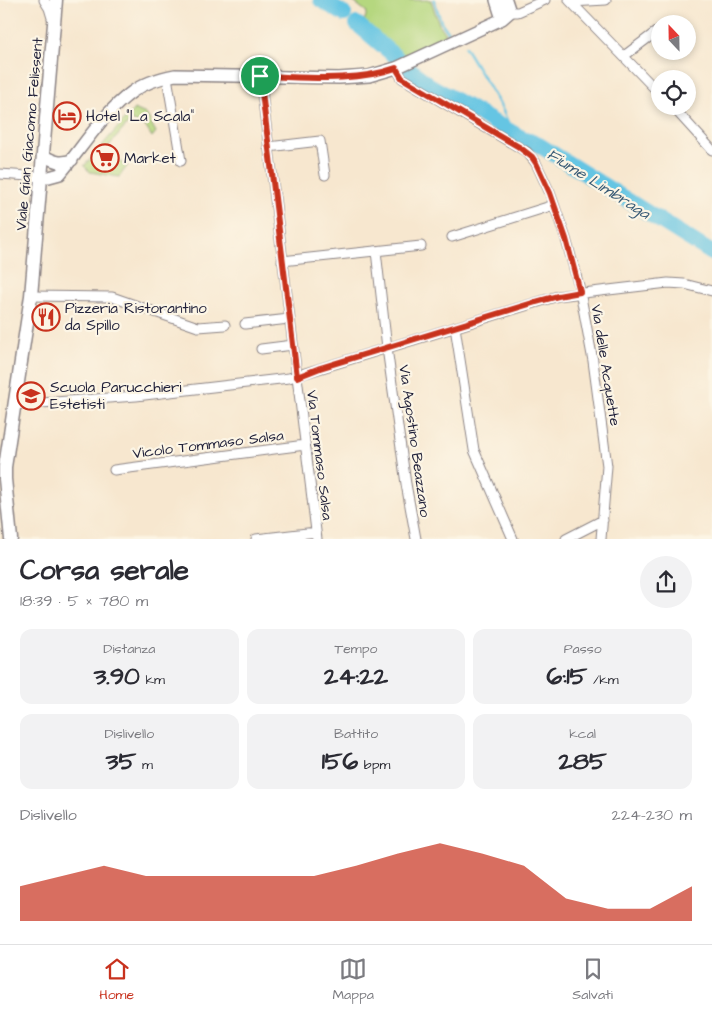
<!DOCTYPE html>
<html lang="it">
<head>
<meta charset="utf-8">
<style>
  :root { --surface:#fff; --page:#f2f2f3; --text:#2b2b33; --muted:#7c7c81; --line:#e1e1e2; --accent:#c8321e }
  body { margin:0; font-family:"Architects Daughter",sans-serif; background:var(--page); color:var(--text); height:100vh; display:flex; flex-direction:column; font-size:19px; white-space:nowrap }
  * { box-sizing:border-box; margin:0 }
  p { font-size:16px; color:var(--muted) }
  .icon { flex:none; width:28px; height:28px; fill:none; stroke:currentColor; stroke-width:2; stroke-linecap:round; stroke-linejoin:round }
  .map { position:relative; height:539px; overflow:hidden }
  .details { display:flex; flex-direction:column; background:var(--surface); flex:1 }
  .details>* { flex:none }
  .needle { width:32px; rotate:338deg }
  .controls { position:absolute; left:651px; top:15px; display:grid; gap:10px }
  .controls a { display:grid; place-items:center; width:45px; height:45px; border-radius:50%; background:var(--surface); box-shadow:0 2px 8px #0003; font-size:25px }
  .pin { position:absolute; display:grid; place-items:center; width:42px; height:42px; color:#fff; margin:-21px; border:2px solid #fff; border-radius:50%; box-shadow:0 1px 5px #0007 }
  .round { display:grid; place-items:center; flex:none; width:52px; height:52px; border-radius:26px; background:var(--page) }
  .summary { display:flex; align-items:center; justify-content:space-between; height:85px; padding:0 20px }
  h1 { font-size:28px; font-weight:700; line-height:38px }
  .figures { display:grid; grid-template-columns:repeat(3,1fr); gap:8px; height:85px; padding:5px 20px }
  .figures div { display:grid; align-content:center; border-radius:12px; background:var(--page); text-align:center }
  .figures b { font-size:25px; font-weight:700 }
  .figures small { font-size:14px; font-weight:400 }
  .figures p { font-size:14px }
  .chart { height:140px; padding:10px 20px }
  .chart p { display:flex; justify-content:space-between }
  .chart svg { width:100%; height:90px; margin-top:5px; fill:var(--accent); opacity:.7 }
  .tabs { display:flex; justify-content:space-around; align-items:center; height:70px; border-top:1px solid var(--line); background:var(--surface); font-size:14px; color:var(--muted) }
  .tabs a { display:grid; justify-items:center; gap:2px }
  .tabs .current { color:var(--accent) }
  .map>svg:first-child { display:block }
  .green { fill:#b5d77f; stroke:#6c7c5d }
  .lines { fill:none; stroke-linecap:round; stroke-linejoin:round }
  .stream { stroke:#65c5e3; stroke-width:2.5 }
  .river { stroke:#65c5e3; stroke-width:16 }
  .street-casing { stroke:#8c8485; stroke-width:11 }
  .secondary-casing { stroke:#8c8485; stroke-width:14 }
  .primary-casing { stroke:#8c8485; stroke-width:15 }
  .street { stroke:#fff; stroke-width:9 }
  .secondary { stroke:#fff; stroke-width:11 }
  .primary { stroke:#fff; stroke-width:12 }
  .route-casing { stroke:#fff; stroke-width:10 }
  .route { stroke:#c8321e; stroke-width:6 }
  .labels { text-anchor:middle; stroke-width:4.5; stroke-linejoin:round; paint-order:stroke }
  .poi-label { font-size:15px; fill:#22223b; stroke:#fcf5e5; text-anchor:start }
  .street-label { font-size:15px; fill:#22223b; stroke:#fcf5e5 }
  .water-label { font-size:16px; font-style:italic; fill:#395b76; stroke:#fcf5e5 }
</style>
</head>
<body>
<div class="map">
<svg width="712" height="539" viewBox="0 0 712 539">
  <rect width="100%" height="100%" fill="#fcf5e5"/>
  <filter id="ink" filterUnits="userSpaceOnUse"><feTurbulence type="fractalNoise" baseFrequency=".02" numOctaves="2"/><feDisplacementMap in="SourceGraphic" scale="10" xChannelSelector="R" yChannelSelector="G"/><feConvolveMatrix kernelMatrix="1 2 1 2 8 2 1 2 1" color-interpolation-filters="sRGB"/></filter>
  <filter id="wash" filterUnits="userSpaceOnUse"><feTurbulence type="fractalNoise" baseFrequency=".0096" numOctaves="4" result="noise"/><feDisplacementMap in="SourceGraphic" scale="20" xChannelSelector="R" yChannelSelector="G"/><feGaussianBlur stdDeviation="1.12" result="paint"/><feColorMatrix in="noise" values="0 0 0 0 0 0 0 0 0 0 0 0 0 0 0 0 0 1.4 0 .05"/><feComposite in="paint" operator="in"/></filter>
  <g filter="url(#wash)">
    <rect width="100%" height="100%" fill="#f7e7cf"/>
    <path class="green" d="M351,0H431L439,24L449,38L407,59L405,54L400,56L364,22L367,12Z
      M134,109L146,114L156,132L152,137L145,126L131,120L108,147L116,160L128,165L119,177L90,172L84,166Z"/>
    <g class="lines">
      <path class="stream" d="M434,0L441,22L451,36
        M465,47L501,107L513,133"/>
      <path class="river" d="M321,0L344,14
        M357,24L397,58
        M408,68L429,85L518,136L539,145L712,253"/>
    </g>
  </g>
  <g filter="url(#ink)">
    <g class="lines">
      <g class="street-casing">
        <path id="street" d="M44,0L49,8L52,18
          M569,0L660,94
          M571,2L606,0
          M510,12H518L545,0
          M624,56L660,29
          M396,68L402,78L527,152L536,163L550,193L566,239L579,286L593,361L607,466L601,539
          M260,76L317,539
          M167,77L181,161
          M672,106L712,150
          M268,147L320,141L325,175
          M0,174L42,177
          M452,237L554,205
          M376,251L387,348L406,484L416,539
          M282,261L421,246
          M31,296L112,297L198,327L225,325
          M245,324L289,319
          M455,327L474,450L513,539
          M261,349L293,345
          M14,405L136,396L289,378L558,296L668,283L684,284L712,291
          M114,470L305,445
          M256,539L316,532
          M566,539L603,520"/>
      </g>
      <g class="secondary-casing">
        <path id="secondary" d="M496,0L502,19
          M44,156C55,162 60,164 72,160
          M42,177H49L60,174C82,148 104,112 132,92C144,83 160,78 175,75L339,78L369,76L396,68L502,19L510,12L506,0"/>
      </g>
      <g class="primary-casing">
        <path id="primary" d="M11,539L5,479V467L31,296L56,0"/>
      </g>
      <use href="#street" class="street"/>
      <use href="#secondary" class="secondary"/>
      <use href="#primary" class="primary"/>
    </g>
  </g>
  <g class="lines" filter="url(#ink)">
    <g class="route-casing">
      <path id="route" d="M396,68L402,78L519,147L532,157L536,163L550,193L566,239L580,292L558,296L536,302L320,368L297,377L260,76C305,77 353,83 396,68Z"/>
    </g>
    <use href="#route" class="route"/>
  </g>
  <defs>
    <g id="hotel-ring" transform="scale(1.4375)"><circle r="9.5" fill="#fcf5e5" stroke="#c8321e" stroke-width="1.5"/><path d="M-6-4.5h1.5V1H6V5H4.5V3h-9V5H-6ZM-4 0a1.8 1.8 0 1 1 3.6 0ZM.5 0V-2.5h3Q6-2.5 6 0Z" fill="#c8321e"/></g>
    <g id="supermarket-ring" transform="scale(1.4375)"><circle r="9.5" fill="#fcf5e5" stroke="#c8321e" stroke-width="1.5"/><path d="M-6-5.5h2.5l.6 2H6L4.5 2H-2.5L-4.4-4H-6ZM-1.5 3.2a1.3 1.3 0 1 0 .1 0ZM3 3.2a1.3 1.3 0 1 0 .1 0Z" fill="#c8321e"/></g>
    <g id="restaurant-ring" transform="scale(1.4375)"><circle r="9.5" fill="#fcf5e5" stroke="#c8321e" stroke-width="1.5"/><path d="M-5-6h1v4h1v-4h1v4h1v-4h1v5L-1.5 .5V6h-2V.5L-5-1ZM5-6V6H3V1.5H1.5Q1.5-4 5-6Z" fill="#c8321e"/></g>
    <g id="school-ring" transform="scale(1.4375)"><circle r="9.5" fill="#fcf5e5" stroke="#c8321e" stroke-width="1.5"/><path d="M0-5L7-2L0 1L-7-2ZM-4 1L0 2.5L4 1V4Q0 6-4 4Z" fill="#c8321e"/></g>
  </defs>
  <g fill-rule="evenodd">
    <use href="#hotel-ring" x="67" y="116"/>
    <use href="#supermarket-ring" x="105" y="158"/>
    <use href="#restaurant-ring" x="46" y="317"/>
    <use href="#school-ring" x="31" y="396"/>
  </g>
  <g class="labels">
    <g class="poi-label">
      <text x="86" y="121">Hotel "La Scala"</text>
      <text x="124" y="163">Market</text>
      <text x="65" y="313">Pizzeria Ristorantino<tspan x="65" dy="17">da Spillo</tspan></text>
      <text x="50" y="392">Scuola Parucchieri<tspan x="50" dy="17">Estetisti</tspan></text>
    </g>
    <g class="street-label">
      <text transform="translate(29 134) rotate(-85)" y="5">Viale Gian Giacomo Felissent</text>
      <text transform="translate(606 365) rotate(81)" y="5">Via delle Acquette</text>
      <text transform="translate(415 441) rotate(82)" y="5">Via Agostino Beazzano</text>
      <text transform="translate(208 444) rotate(-7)" y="5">Vicolo Tommaso Salsa</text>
      <text transform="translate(320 455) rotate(83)" y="5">Via Tommaso Salsa</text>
    </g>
    <g class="water-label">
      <text transform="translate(599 183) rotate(32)" y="6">Fiume Limbraga</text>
    </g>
  </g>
</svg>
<div class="controls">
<a><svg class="needle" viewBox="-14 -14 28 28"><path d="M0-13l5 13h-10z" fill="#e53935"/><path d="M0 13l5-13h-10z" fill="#7c7c81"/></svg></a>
<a><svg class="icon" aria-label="locate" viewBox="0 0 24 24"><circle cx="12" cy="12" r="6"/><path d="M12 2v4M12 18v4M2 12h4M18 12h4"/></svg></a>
</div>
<div class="pin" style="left:260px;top:76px;background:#1e9e55"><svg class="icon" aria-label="arrive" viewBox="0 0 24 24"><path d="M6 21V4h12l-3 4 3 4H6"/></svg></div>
</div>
<section class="details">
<div class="summary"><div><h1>Corsa serale</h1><p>18:39 · 5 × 780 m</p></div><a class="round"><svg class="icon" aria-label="share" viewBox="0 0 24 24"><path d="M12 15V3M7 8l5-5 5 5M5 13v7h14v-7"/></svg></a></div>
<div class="figures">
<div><p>Distanza</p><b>3.90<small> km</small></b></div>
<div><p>Tempo</p><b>24:22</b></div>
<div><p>Passo</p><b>6:15<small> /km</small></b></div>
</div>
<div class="figures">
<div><p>Dislivello</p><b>35<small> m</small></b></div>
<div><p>Battito</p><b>156<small> bpm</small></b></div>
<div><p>kcal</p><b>285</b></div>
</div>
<div class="chart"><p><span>Dislivello</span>224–230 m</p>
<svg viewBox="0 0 160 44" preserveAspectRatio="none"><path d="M0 44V27L10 22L20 17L30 22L40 22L50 22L60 22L70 22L80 17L90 11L100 6L110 11L120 17L130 33L140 38L150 38L160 27V44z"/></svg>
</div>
</section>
<nav class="tabs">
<a class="current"><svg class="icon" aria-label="home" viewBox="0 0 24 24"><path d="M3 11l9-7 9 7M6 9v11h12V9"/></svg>Home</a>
<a><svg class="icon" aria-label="map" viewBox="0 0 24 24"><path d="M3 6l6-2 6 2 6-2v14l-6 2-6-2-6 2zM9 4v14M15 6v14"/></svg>Mappa</a>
<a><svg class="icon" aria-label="saved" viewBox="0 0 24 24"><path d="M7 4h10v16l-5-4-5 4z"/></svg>Salvati</a>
</nav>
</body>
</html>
